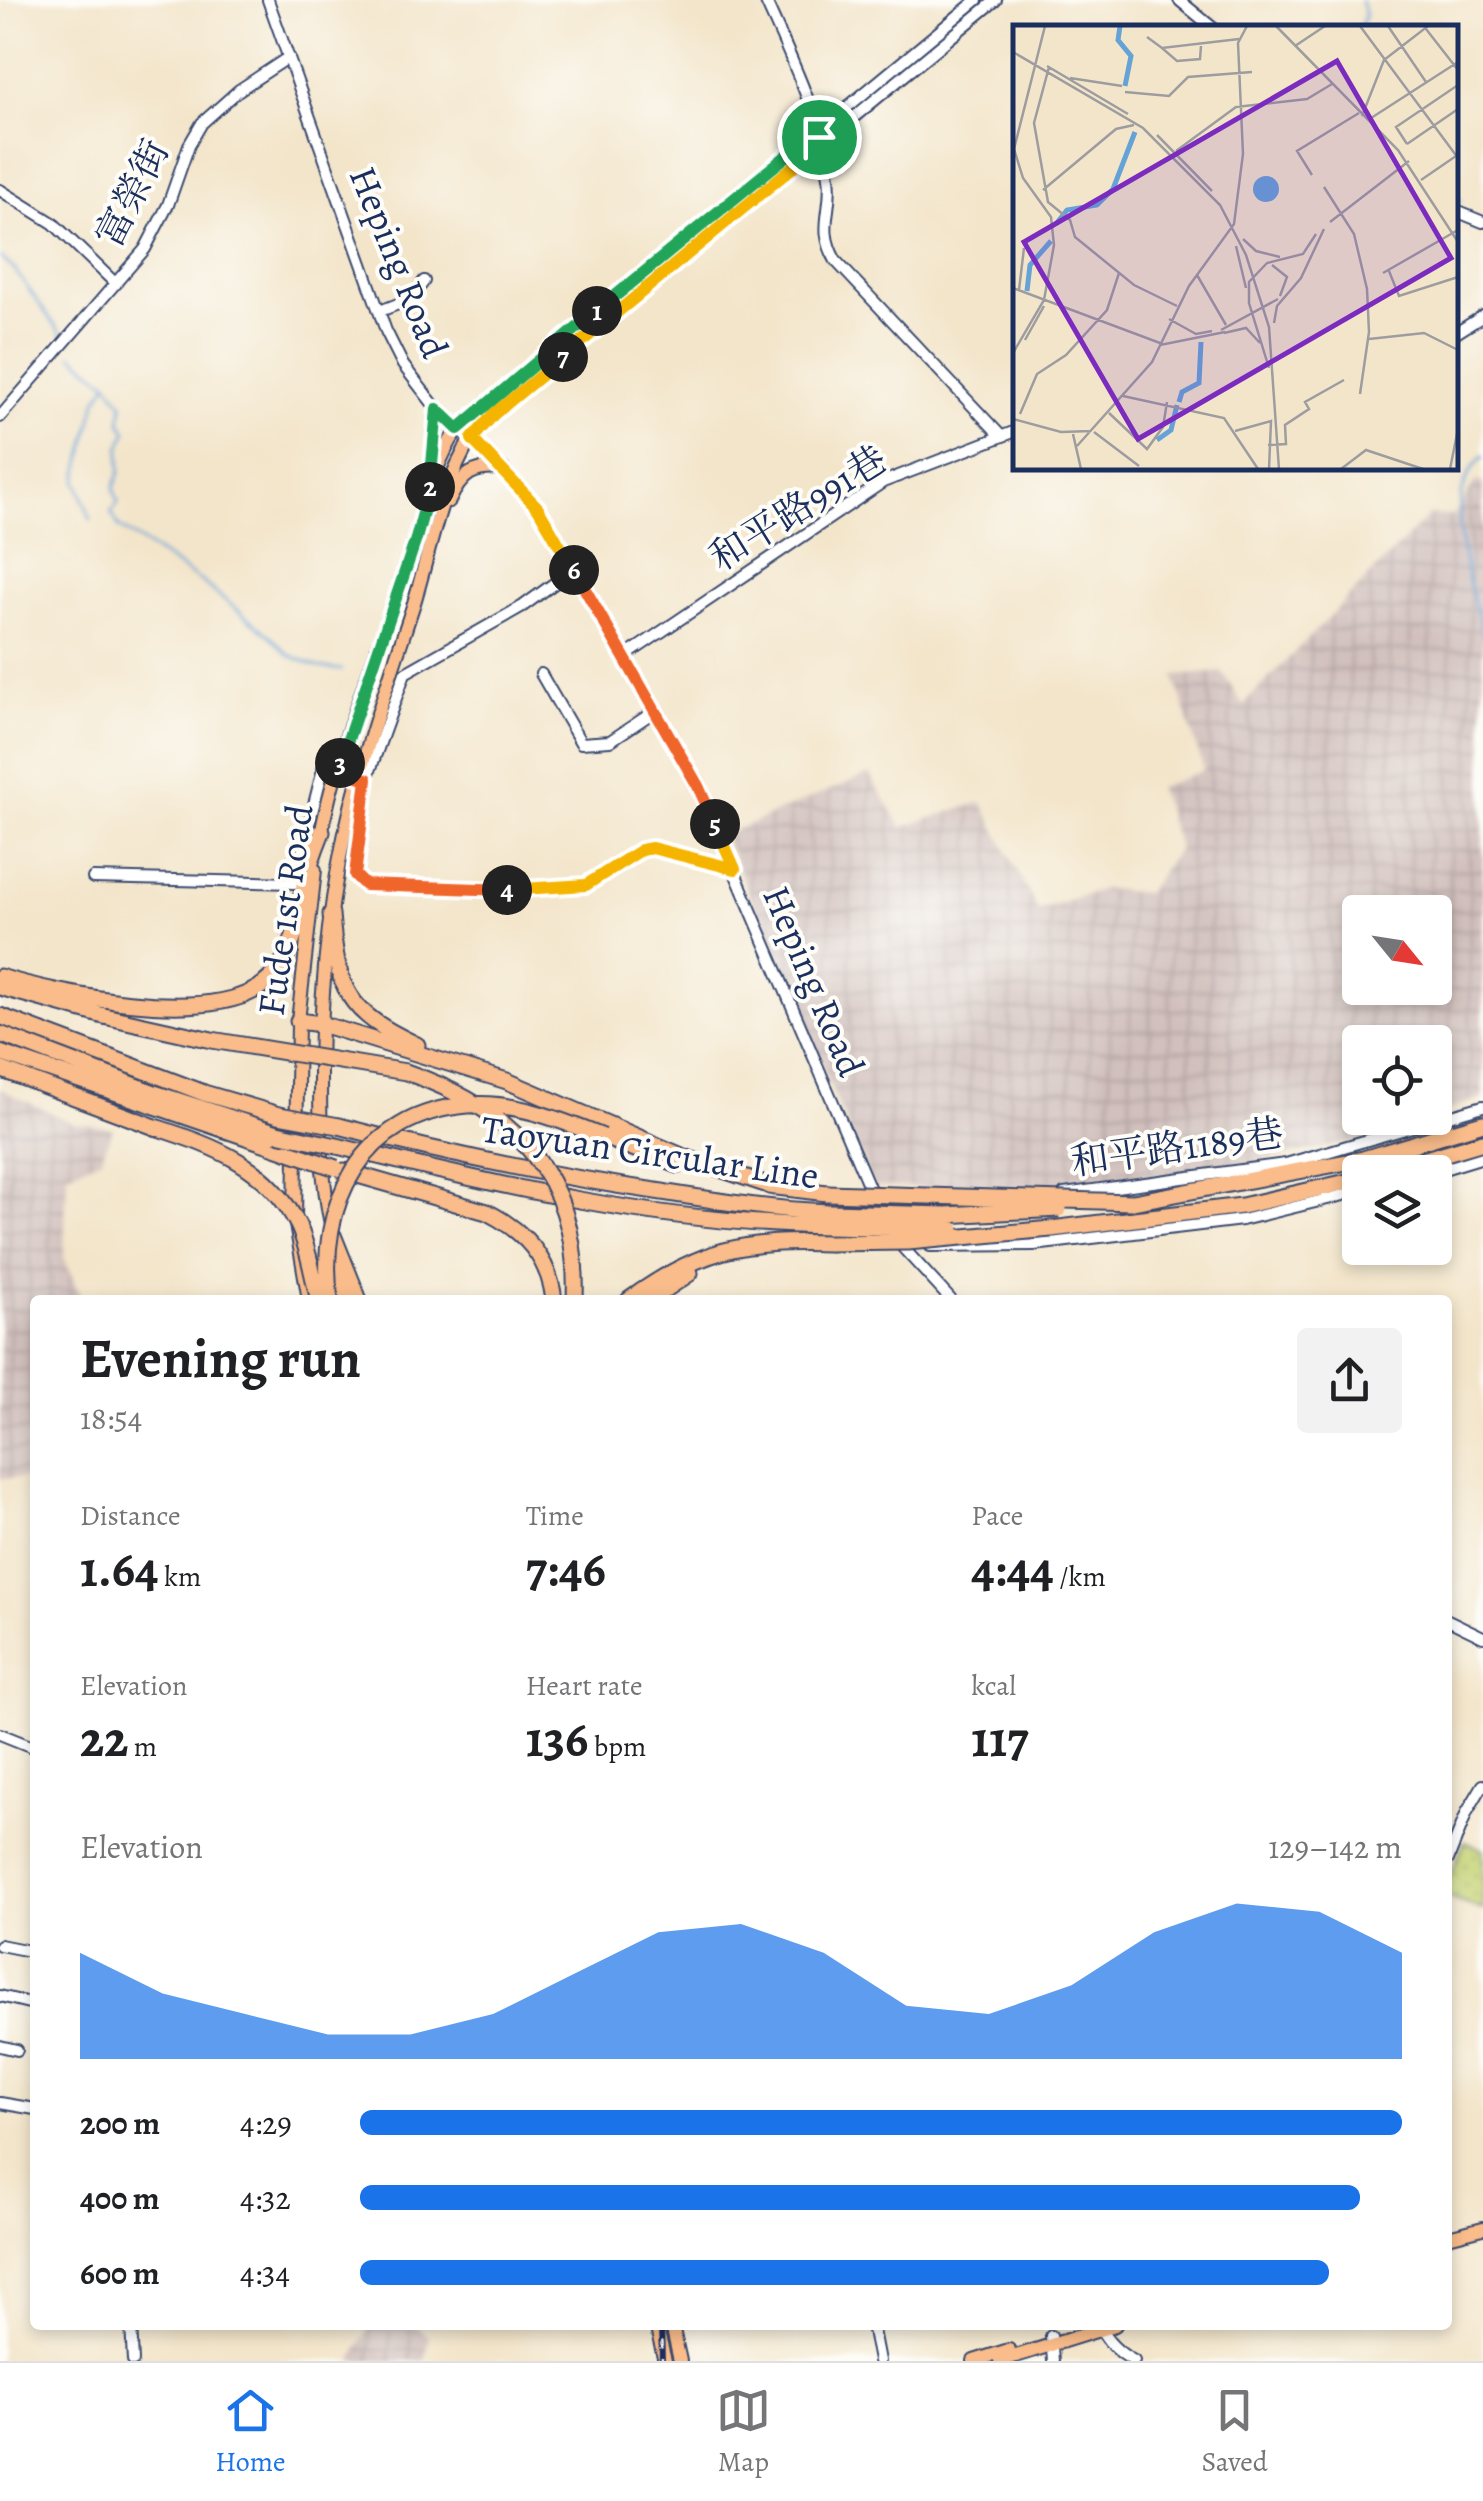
<!DOCTYPE html>
<html lang="en">
<head>
<meta charset="utf-8">
<style>
  :root { --surface:#fff; --page:#f2f2f2; --text:#202124; --muted:#757577; --line:#e0e0e0; --accent:#1a73e8 }
  body { margin:0; font-family:Alegreya,"Noto Serif TC",serif; background:var(--page); color:var(--text); height:100vh; display:flex; flex-direction:column; font-size:38px; white-space:nowrap }
  * { box-sizing:border-box; margin:0 }
  p { font-size:32px; color:var(--muted) }
  .icon { flex:none; width:55px; height:55px; fill:none; stroke:currentColor; stroke-width:2; stroke-linecap:round; stroke-linejoin:round }
  .map { position:relative; flex:1; overflow:hidden }
  .side { position:absolute; left:30px; top:1295px; width:1422px; height:1035px; display:flex; flex-direction:column; background:var(--surface); border-radius:10px; box-shadow:0 5px 15px #0003 }
  .side>* { flex:none }
  .needle { width:65px; rotate:120deg }
  .controls { position:absolute; left:1342px; top:895px; display:grid; gap:20px }
  .controls a { display:grid; place-items:center; width:110px; height:110px; border-radius:10px; background:var(--surface); box-shadow:0 5px 15px #0003; font-size:50px }
  .pin { position:absolute; display:grid; place-items:center; width:85px; height:85px; color:#fff; margin:-42px; border:5px solid #fff; border-radius:50%; box-shadow:0 2px 10px #0007 }
  .km { position:absolute; width:50px; height:50px; margin:-25px; border-radius:50%; background:#222; color:#fff; font-size:28px; line-height:50px; text-align:center }
  .round { display:grid; place-items:center; flex:none; width:105px; height:105px; border-radius:10px; background:var(--page) }
  .head { display:flex; align-items:center; justify-content:space-between; height:170px; padding:0 50px }
  h1 { font-size:55px; font-weight:700; line-height:75px }
  .figures { display:grid; grid-template-columns:repeat(3,1fr); gap:15px; height:170px; padding:10px 50px }
  .figures div { display:grid; align-content:center }
  .figures b { font-size:50px; font-weight:700 }
  .figures small { font-size:28px; font-weight:400 }
  .figures p { font-size:28px }
  .chart { height:280px; padding:20px 50px }
  .chart p { display:flex; justify-content:space-between }
  .chart svg { width:100%; height:180px; margin-top:10px; fill:var(--accent); opacity:.7 }
  ul { padding:0 50px; list-style:none; font-size:32px }
  li { display:grid; grid-template-columns:160px 120px 1fr; align-items:center; height:75px }
  li i { height:25px; border-radius:12px; background:var(--accent) }
  .tabs { display:flex; justify-content:space-around; align-items:center; height:140px; border-top:2px solid var(--line); background:var(--surface); font-size:28px; color:var(--muted) }
  .tabs a { display:grid; justify-items:center; gap:5px }
  .tabs .active { color:var(--accent) }
  .map>svg:first-child { display:block }
  .industrial { fill:url(#industrial-grid); fill-rule:evenodd }
  .grass { fill:url(#grass-dots); stroke:#70816a; stroke-width:2.5 }
  .lines { fill:none; stroke-linecap:round; stroke-linejoin:round }
  .stream { stroke:#65a3d7; stroke-width:2.5 }
  .minor-casing { stroke:#3b4a6e; stroke-width:14 }
  .major-casing { stroke:#3b4a6e; stroke-width:16 }
  .highway-casing { stroke:#3b4a6e; stroke-width:19 }
  .minor { stroke:#fff; stroke-width:10 }
  .major { stroke:#f9bc8a; stroke-width:12 }
  .highway { stroke:#f9bc8a; stroke-width:15 }
  .rail-casing { stroke:#1b2f5e; stroke-width:6 }
  .rail { stroke:#fdfcf7; stroke-width:2.5; stroke-dasharray:8; stroke-linecap:butt }
  .highway-bridge-casing { stroke:#3b4a6e; stroke-width:19; stroke-linecap:butt }
  .highway-bridge { stroke:#f9bc8a; stroke-width:15 }
  .split-1-casing { stroke:#fff; stroke-width:20 }
  .split-2-casing { stroke:#fff; stroke-width:20 }
  .split-3-casing { stroke:#fff; stroke-width:20 }
  .split-4-casing { stroke:#fff; stroke-width:20 }
  .split-5-casing { stroke:#fff; stroke-width:20 }
  .split-6-casing { stroke:#fff; stroke-width:20 }
  .split-7-casing { stroke:#fff; stroke-width:20 }
  .split-8-casing { stroke:#fff; stroke-width:20 }
  .split-1 { stroke:#22a559; stroke-width:12 }
  .split-2 { stroke:#22a559; stroke-width:12 }
  .split-3 { stroke:#22a559; stroke-width:12 }
  .split-4 { stroke:#f0652b; stroke-width:12 }
  .split-5 { stroke:#f5b400; stroke-width:12 }
  .split-6 { stroke:#f0652b; stroke-width:12 }
  .split-7 { stroke:#f5b400; stroke-width:12 }
  .split-8 { stroke:#f5b400; stroke-width:12 }
  .labels { text-anchor:middle; stroke-width:8; stroke-linejoin:round; paint-order:stroke }
  .street-label { font-size:38px; fill:#1b2f5e; stroke:#fdfcf7 }
  .inset-river { fill:none; stroke:#65a3d7; stroke-width:5 }
  .inset-road { fill:none; stroke:#9d9c9f; stroke-width:2.5 }
  .view { fill:#7b2cbf; fill-opacity:0.15; stroke:#7b2cbf; stroke-width:5 }
  .inset-edge { fill:none; stroke:#1b2f5e; stroke-width:5 }
</style>
</head>
<body>
<div class="map">
<svg width="1483" height="2361" viewBox="0 0 1483 2361">
  <defs>
    <pattern id="industrial-grid" width="8" height="8" patternUnits="userSpaceOnUse" patternTransform="scale(2.5)"><rect width="8" height="8" fill="#d1c0bc"/><path d="M0 4h8M4 0v8" fill="none" stroke="#b3a5a4"/></pattern>
    <pattern id="grass-dots" width="8" height="8" patternUnits="userSpaceOnUse" patternTransform="scale(2.5)"><rect width="8" height="8" fill="#c5d375"/><path d="M2 2h.1M6 6h.1" fill="none" stroke="#a9b568" stroke-width="1.8" stroke-linecap="round"/></pattern>
  </defs>
  <rect width="100%" height="100%" fill="#fdfcf7"/>
  <filter id="ink" filterUnits="userSpaceOnUse"><feTurbulence type="fractalNoise" baseFrequency=".01" numOctaves="2"/><feDisplacementMap in="SourceGraphic" scale="20" xChannelSelector="R" yChannelSelector="G"/><feConvolveMatrix kernelMatrix="1 2 1 2 8 2 1 2 1" color-interpolation-filters="sRGB"/></filter>
  <filter id="wash" filterUnits="userSpaceOnUse"><feTurbulence type="fractalNoise" baseFrequency=".0048" numOctaves="4" result="noise"/><feDisplacementMap in="SourceGraphic" scale="40" xChannelSelector="R" yChannelSelector="G"/><feGaussianBlur stdDeviation="2.25" result="paint"/><feColorMatrix in="noise" values="0 0 0 0 0 0 0 0 0 0 0 0 0 0 0 0 0 1.4 0 .05"/><feComposite in="paint" operator="in"/></filter>
  <g filter="url(#wash)">
    <rect width="100%" height="100%" fill="#f3e5ca"/>
    <path class="industrial" d="M1476,481L1483,483V1097L1435,1115V1042H1360V1118H1427L1369,1139L1117,1189L873,1187L724,835L869,774L902,827L982,802L1038,911L1103,889L1146,893L1179,848L1158,788L1204,770L1174,676L1222,672L1243,705L1429,515L1453,516ZM1360,912H1435V988H1360Z
      M0,1089L73,1123L113,1128L101,1158L67,1173L64,1257L82,1300H35V1478H0Z
      M370,2325H417L429,2337L424,2361H352Z"/>
    <path class="grass" d="M1465,1841L1483,1850V1910L1448,1897V1881Z"/>
    <g class="lines">
      <path class="stream" d="M1360,28L1365,15L1361,0
        M1456,197L1461,201
        M0,257L14,269L62,335
        M72,355L108,383L123,404L120,421L127,432L120,447V472L114,488L118,503L111,512L119,527L202,582L269,635L289,655L318,667L342,670
        M1483,457C1437,495 1471,587 1483,636
        M91,520L77,481L96,402L107,384"/>
    </g>
  </g>
  <g filter="url(#ink)">
    <g class="lines">
      <g class="minor-casing">
        <path id="minor" d="M268,0L386,331L403,365L437,409L503,469L538,508L698,786L881,1215
          M765,0C790,56 820,117 829,177C834,210 816,227 836,261L1001,436
          M1179,0L1213,28
          M0,190L53,223L116,284
          M1456,211L1483,222
          M380,311L411,299L424,281
          M1456,333L1483,316
          M0,417L145,249L168,205L189,145L202,123L239,90L289,57
          M458,429L977,0
          M471,439L494,414L996,0
          M624,657L883,482L1016,431
          M541,674L581,743L610,741L655,711
          M367,779L405,673L523,606L574,569
          M93,878L294,883L324,765L367,779L355,875L365,885L483,890L561,888L586,885L641,850L652,848L735,869
          M1434,1172L1483,1157
          M1064,1194L1286,1164L1483,1106
          M894,1238L951,1300
          M930,1246L1034,1245L1242,1220L1360,1191
          M1448,1620L1483,1637
          M0,1734L35,1748
          M1448,1860L1467,1812L1483,1785
          M0,1945L35,1952
          M0,1996L33,2004
          M0,2046L17,2050
          M0,2103L35,2109
          M131,2325L133,2361
          M872,2325L879,2361
          M1099,2325C1106,2341 1119,2353 1134,2361
          M1051,2336L1053,2361"/>
      </g>
      <g class="major-casing">
        <path id="major" d="M434,466L437,409
          M449,501C462,474 473,466 503,469
          M320,840C337,746 377,655 408,564C423,518 430,469 458,429
          M332,1229C320,1176 320,1124 320,1070C321,972 332,872 359,777C375,719 395,661 414,603C431,547 440,490 471,439
          M336,1254L345,1300
          M309,1300L295,1219L298,1021L315,870
          M1448,2237L1483,2228
          M656,2325L665,2361
          M672,2325L680,2361
          M974,2361L1009,2350
          M1000,2361L1115,2325"/>
      </g>
      <g class="highway-casing">
        <path id="highway" d="M331,914C337,990 346,1012 417,1045
          M0,977C62,996 197,1022 255,990C266,984 276,973 282,963C295,944 297,920 301,898C306,875 313,854 322,832
          M0,987L104,1016
          M0,1016L204,1093L279,1115
          M298,1021L321,1024L507,1081L684,1157L774,1187
          M0,1034L157,1094L277,1133
          M0,1053L287,1151
          M0,1069L155,1127
          M339,1126C446,1154 552,1176 662,1192C718,1201 773,1210 829,1212
          M603,1137L678,1165
          M337,1146C498,1186 662,1224 829,1226
          M344,1171L487,1212C524,1231 549,1257 554,1300
          M1382,1172L1483,1142
          M769,1186L827,1193
          M1133,1202L1363,1159L1483,1123
          M1051,1229L1242,1206L1360,1179
          M333,1235L359,1300
          M629,1300C699,1249 744,1240 829,1243
          M650,1300L690,1273"/>
      </g>
      <use href="#minor" class="minor"/>
      <use href="#major" class="major"/>
      <use href="#highway" class="highway"/>
      <g class="rail-casing">
        <path id="rail" d="M661,2325L662,2361"/>
      </g>
      <use href="#rail" class="rail"/>
      <g class="highway-bridge-casing">
        <path id="highway-bridge" d="M104,1016L212,1040L406,1072C516,1110 580,1178 575,1300
          M279,1115L339,1126
          M155,1127C214,1146 269,1166 298,1225C309,1248 312,1276 319,1300
          M277,1133L337,1146
          M287,1151L336,1168
          M827,1193L1133,1202
          M829,1212L946,1215L1059,1209
          M829,1226L952,1229
          M829,1243L908,1242L1051,1229
          M330,1300C316,1204 363,1113 468,1105C514,1101 561,1120 603,1137"/>
      </g>
      <use href="#highway-bridge" class="highway-bridge"/>
    </g>
  </g>
  <g class="lines" filter="url(#ink)">
    <g class="split-1-casing">
      <path id="split-1" d="M597,311L817,131L819,137"/>
    </g>
    <g class="split-2-casing">
      <path id="split-2" d="M430,487L437,409L458,429L597,311"/>
    </g>
    <g class="split-3-casing">
      <path id="split-3" d="M340,763L416,539L430,487"/>
    </g>
    <g class="split-4-casing">
      <path id="split-4" d="M340,763L338,769L367,779L355,875L365,885L507,890"/>
    </g>
    <g class="split-5-casing">
      <path id="split-5" d="M507,890L586,885L641,850L652,848L735,869L715,824"/>
    </g>
    <g class="split-6-casing">
      <path id="split-6" d="M574,570L698,786L715,824"/>
    </g>
    <g class="split-7-casing">
      <path id="split-7" d="M563,357L494,414L472,439L538,508L574,570"/>
    </g>
    <g class="split-8-casing">
      <path id="split-8" d="M563,357L822,143L819,137"/>
    </g>
    <use href="#split-1" class="split-1"/>
    <use href="#split-2" class="split-2"/>
    <use href="#split-3" class="split-3"/>
    <use href="#split-4" class="split-4"/>
    <use href="#split-5" class="split-5"/>
    <use href="#split-6" class="split-6"/>
    <use href="#split-7" class="split-7"/>
    <use href="#split-8" class="split-8"/>
  </g>
  <g class="labels">
    <g class="street-label">
      <text transform="translate(132 193) rotate(-63)" y="13">富榮街</text>
      <text transform="translate(399 262) rotate(68)" y="13">Heping Road</text>
      <text transform="translate(798 508) rotate(-32)" y="13">和平路991巷</text>
      <text transform="translate(285 910) rotate(-82)" y="13">Fude 1st Road</text>
      <text transform="translate(814 981) rotate(67)" y="13">Heping Road</text>
      <text transform="translate(1177 1147) rotate(-8)" y="13">和平路1189巷</text>
      <text transform="translate(650 1152) rotate(8)" y="13">Taoyuan Circular Line</text>
    </g>
  </g>
  <g transform="translate(1013 25)">
    <rect width="445" height="445" fill="#f3e5ca"/>
    <path d="M240 164a13 13 0 1 1 26 0a13 13 0 1 1-26 0Z" fill="#65a3d7"/>
    <path class="inset-river" d="M107,1L105,15L118,31L112,61M43,199L54,185L84,180L100,164L122,107M14,266L17,240L38,216M166,377L169,367L186,358L188,317M144,415L158,405L164,380"/>
    <path class="inset-road" d="M263,1L385,125L445,217M347,1L445,133M375,1L413,57M413,4L445,45M134,12L149,23L226,14M282,21L312,1M149,23L164,36L187,34L188,21M0,27L130,103L207,180L233,230L256,302L266,444M34,41L115,89M36,42L21,98L35,177L57,195L62,212L121,260L164,281M57,53L109,61M112,67L156,71L175,52L239,47M349,91L371,35L415,1M355,95L445,37M144,110L199,166M394,119L383,102L445,60M394,119L445,84M163,126L223,82L294,74L319,59M299,150L284,126L346,88M408,155L443,131M311,162L341,209L354,264L356,307L347,369M30,165L103,104L121,100M317,197L396,136M230,214L243,226L267,232M223,221L233,263M259,240L274,252L267,271M376,246L386,271L445,252M370,248L445,205M184,250L213,300M0,263L147,318M6,265L11,223M156,294L183,309L199,306M261,298L264,281L288,253L311,204M208,305L265,274M211,308L233,303L247,318M356,314L411,308L445,325M12,315L31,281M147,320L212,307M0,328L31,275L41,220L38,192L10,153L1,124L32,1M256,343L236,278V257L254,238L290,229L303,209M110,371L211,393L245,444M96,388L134,424L150,402L154,377M7,389L24,349L53,330L94,285L106,248M0,394L48,407L78,406M222,406L258,396L256,444M81,407L126,441M60,409L68,444M255,420L273,419L272,400L296,384L292,377L331,355M64,421L139,337L176,261L221,199L230,129L225,18L234,1M328,444L353,425L410,444M437,444L445,404"/>
    <path class="view" d="M324,36L438,233L125,414L11,217Z"/>
    <rect width="445" height="445" class="inset-edge"/>
  </g>
</svg>
<div class="controls">
<a><svg class="needle" viewBox="-14 -14 28 28"><path d="M0-13l5 13h-10z" fill="#e53935"/><path d="M0 13l5-13h-10z" fill="#757577"/></svg></a>
<a><svg class="icon" aria-label="locate" viewBox="0 0 24 24"><circle cx="12" cy="12" r="6"/><path d="M12 2v4M12 18v4M2 12h4M18 12h4"/></svg></a>
<a><svg class="icon" aria-label="layers" viewBox="0 0 24 24"><path d="M12 4l9 5-9 5-9-5zM3 14l9 5 9-5"/></svg></a>
</div>
<div class="pin" style="left:819px;top:137px;background:#1e9e55"><svg class="icon" aria-label="arrive" viewBox="0 0 24 24"><path d="M6 21V4h12l-3 4 3 4H6"/></svg></div>
<b class="km" style="left:597px;top:311px">1</b>
<b class="km" style="left:430px;top:487px">2</b>
<b class="km" style="left:340px;top:763px">3</b>
<b class="km" style="left:507px;top:890px">4</b>
<b class="km" style="left:715px;top:824px">5</b>
<b class="km" style="left:574px;top:570px">6</b>
<b class="km" style="left:563px;top:357px">7</b>
<section class="side">
<div class="head"><div><h1>Evening run</h1><p>18:54</p></div><a class="round"><svg class="icon" aria-label="share" viewBox="0 0 24 24"><path d="M12 15V3M7 8l5-5 5 5M5 13v7h14v-7"/></svg></a></div>
<div class="figures">
<div><p>Distance</p><b>1.64<small> km</small></b></div>
<div><p>Time</p><b>7:46</b></div>
<div><p>Pace</p><b>4:44<small> /km</small></b></div>
</div>
<div class="figures">
<div><p>Elevation</p><b>22<small> m</small></b></div>
<div><p>Heart rate</p><b>136<small> bpm</small></b></div>
<div><p>kcal</p><b>117</b></div>
</div>
<div class="chart"><p><span>Elevation</span>129–142 m</p>
<svg viewBox="0 0 160 44" preserveAspectRatio="none"><path d="M0 44V18L10 28L20 33L30 38L40 38L50 33L60 23L70 13L80 11L90 18L100 31L110 33L120 26L130 13L140 6L150 8L160 18V44z"/></svg>
</div>
<ul>
<li><b>200 m</b>4:29<i style="width:100%"></i></li>
<li><b>400 m</b>4:32<i style="width:96%"></i></li>
<li><b>600 m</b>4:34<i style="width:93%"></i></li>
</ul>
</section>
</div>
<nav class="tabs">
<a class="active"><svg class="icon" aria-label="home" viewBox="0 0 24 24"><path d="M3 11l9-7 9 7M6 9v11h12V9"/></svg>Home</a>
<a><svg class="icon" aria-label="map" viewBox="0 0 24 24"><path d="M3 6l6-2 6 2 6-2v14l-6 2-6-2-6 2zM9 4v14M15 6v14"/></svg>Map</a>
<a><svg class="icon" aria-label="saved" viewBox="0 0 24 24"><path d="M7 4h10v16l-5-4-5 4z"/></svg>Saved</a>
</nav>
</body>
</html>
